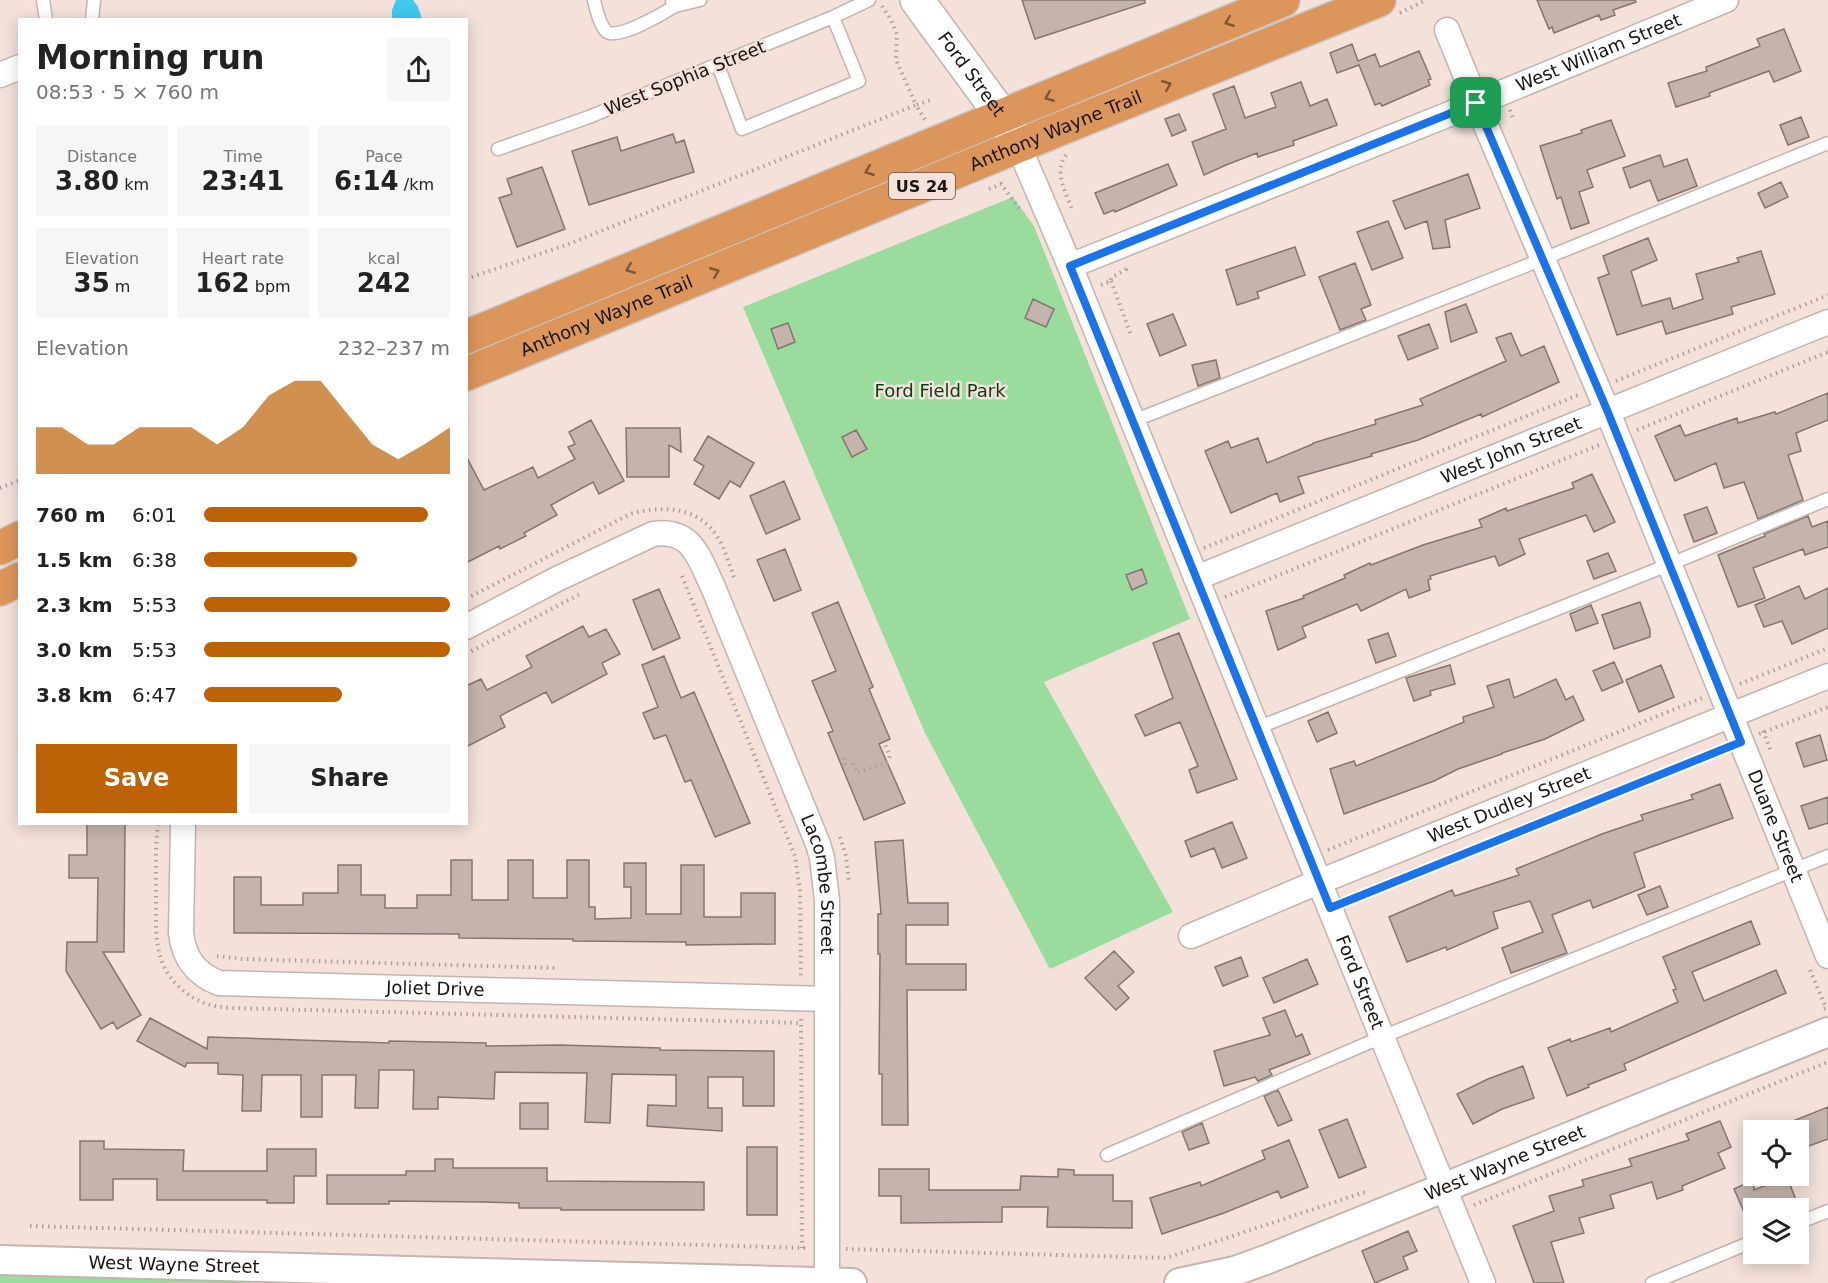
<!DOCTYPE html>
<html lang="en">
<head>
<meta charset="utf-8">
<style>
  :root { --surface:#fff; --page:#f6f6f6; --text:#222; --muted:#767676; --accent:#bd6307 }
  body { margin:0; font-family:"DejaVu Sans",sans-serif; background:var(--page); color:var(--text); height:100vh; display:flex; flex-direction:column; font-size:22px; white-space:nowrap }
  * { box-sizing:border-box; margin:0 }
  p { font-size:20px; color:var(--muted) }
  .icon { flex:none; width:33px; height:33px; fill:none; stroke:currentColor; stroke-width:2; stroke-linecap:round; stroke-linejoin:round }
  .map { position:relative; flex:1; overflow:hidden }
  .drawer { position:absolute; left:18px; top:18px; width:450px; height:807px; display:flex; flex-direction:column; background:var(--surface); border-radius:0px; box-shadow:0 3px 15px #0003 }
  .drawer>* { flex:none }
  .tools { position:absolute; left:1743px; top:1120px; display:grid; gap:12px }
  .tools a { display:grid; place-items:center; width:66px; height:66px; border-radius:0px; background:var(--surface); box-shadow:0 3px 15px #0003; font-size:30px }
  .pin { position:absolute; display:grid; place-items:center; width:51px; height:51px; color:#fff; margin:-26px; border-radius:12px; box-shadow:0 3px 9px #0006 }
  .round { display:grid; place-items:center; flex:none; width:63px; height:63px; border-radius:0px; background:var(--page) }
  .headline { display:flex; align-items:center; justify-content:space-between; height:102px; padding:0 18px }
  h1 { font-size:33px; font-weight:600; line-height:45px }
  .metrics { display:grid; grid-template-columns:repeat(3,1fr); gap:9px; height:102px; padding:6px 18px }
  .metrics div { display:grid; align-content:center; border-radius:0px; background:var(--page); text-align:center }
  .metrics b { font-size:26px; font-weight:600 }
  .metrics small { font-size:16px; font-weight:400 }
  .metrics p { font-size:16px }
  .chart { height:168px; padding:12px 18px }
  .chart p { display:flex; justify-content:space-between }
  .chart svg { width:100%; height:108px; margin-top:6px; fill:var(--accent); opacity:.7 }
  .primary-button { display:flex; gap:12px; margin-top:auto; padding:12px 18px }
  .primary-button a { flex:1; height:69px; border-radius:0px; background:var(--accent); color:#fff; font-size:24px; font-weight:600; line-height:69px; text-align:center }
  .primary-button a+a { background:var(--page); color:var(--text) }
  ul { padding:0 18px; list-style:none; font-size:20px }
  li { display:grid; grid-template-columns:96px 72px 1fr; align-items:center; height:45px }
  li i { height:15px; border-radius:8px; background:var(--accent) }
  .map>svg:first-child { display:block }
  .green { fill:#9adb9e }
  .water { fill:#40caef }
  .building { fill:#c5b4ad; stroke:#84756e; stroke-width:1.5 }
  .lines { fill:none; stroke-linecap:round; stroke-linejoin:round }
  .service-casing { stroke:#c5b4ad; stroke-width:15 }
  .minor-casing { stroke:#c5b4ad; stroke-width:27 }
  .tertiary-casing { stroke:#c5b4ad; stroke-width:32 }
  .secondary-casing { stroke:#c5b4ad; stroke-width:36 }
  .trunk-casing { stroke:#c8c7c6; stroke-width:36 }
  .path { stroke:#ad9f99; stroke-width:4; stroke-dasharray:1.5 4.5; stroke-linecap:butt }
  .service { stroke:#fff; stroke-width:12 }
  .minor { stroke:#fff; stroke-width:24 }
  .tertiary { stroke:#fff; stroke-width:28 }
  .secondary { stroke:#fff; stroke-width:33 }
  .trunk { stroke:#dc965c; stroke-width:33 }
  .oneway { stroke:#7b5536 }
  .route-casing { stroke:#fff; stroke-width:12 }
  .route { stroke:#1a73e8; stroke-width:8 }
  .labels { text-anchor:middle; stroke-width:5; stroke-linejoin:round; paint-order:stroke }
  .shield { fill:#f3e1da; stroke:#5b524d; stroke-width:1.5 }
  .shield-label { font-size:16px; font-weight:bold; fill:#1a1411 }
  .street-label { font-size:18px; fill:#1a1411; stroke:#f3e1da }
  .park-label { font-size:18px; fill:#053f12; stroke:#f3e1da }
</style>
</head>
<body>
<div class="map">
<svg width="1828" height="1283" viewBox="0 0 1828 1283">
  <rect width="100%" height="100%" fill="#f3e1da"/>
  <path class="green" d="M1013,197L1034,226L1190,619L1044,682L1173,912L1050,969L925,733L743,307Z
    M0,1268L318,1281V1283H0Z"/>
  <path class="water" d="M396,0H413L418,7L422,19H392V10Z"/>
  <path class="building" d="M1022,0H1145V3L1035,39Z
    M1537,0H1635L1636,2L1613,10L1615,15L1601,20L1599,15L1554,33L1552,27L1549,29Z
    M1784,29L1801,71L1774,82L1769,71L1709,93L1710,96L1676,107L1668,83L1707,71L1706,67L1760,46L1757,39Z
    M1352,44L1358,61L1375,54L1380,67L1419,51L1431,79L1428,80L1430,85L1382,106L1380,103L1375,105L1359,65L1337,73L1330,53Z
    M1301,82L1310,106L1327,99L1337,125L1293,141L1294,145L1258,157L1257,153L1226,165L1204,175L1192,142L1226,129L1213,94L1234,86L1245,118L1276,107L1271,93Z
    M1179,114L1186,130L1172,136L1165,119Z
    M1801,117L1809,137L1788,145L1780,125Z
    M1611,120L1625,156L1587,170L1593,187L1579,192L1589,223L1571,229L1561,197L1557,199L1540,146L1582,133L1581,130Z
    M673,134L676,143L684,140L694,172L589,205L572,151L617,137L621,151Z
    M1660,155L1664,167L1687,159L1697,186L1658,201L1650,180L1630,188L1623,168Z
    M1168,164L1177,185L1115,212L1114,210L1104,214L1095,193Z
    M542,167L565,229L517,247L499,198L512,194L507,179Z
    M1468,174L1480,208L1445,220L1450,247L1433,249L1427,221L1405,229L1393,201Z
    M1781,182L1788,197L1765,208L1758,193Z
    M1388,221L1403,258L1372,270L1357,232Z
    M1648,238L1657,260L1631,271L1642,306L1670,298L1673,309L1703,299L1696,274L1739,262L1737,258L1761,251L1775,294L1731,307L1733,314L1666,334L1662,321L1617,335L1598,278L1609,274L1603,256Z
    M1295,247L1305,275L1257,292L1259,298L1237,305L1226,270Z
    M1355,263L1371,305L1361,309L1366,320L1340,330L1319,277Z
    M1033,299L1054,309L1046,327L1025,318Z
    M1466,304L1477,332L1451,342L1445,312Z
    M1173,314L1186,345L1160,356L1147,324Z
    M788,323L795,342L778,349L771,329Z
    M1429,324L1438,348L1408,360L1398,336Z
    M1511,333L1521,356L1544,346L1559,382L1482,417L1481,414L1418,440L1371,454L1372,456L1298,477L1304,493L1280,502L1277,493L1231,513L1205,451L1228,441L1231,448L1258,438L1267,463L1313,444V443L1376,424L1375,420L1423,405L1420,399L1506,361L1496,338Z
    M1216,360L1220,378L1198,386L1192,365Z
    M1828,393V420L1796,433L1801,451L1788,455L1803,500L1758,519L1744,482L1724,488L1716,463L1675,481L1655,436L1680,425L1685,436L1737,418L1738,423L1775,412L1776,414Z
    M591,420L624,481L599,494L593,482L551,505L557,515L524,533L526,536L500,549L499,546L466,563V456L484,490L533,467L538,478L575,459L568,447L575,444L569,432Z
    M626,428H680L681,452L669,445V477H627Z
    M856,430L867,449L852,457L842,437Z
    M708,436L754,463L740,487L730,481L719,499L694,484L704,466L694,460Z
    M1592,474L1615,522L1594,532L1586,515L1519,539L1525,554L1499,566L1495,556L1430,576L1431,579L1428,580L1430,590L1409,598L1406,589L1361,611L1357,604L1302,627L1306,637L1278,650L1266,611L1304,598L1303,596L1345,578L1344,575L1370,563L1371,565L1423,545L1482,527L1479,520L1506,508L1507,511L1574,488L1572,483Z
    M784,481L800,519L766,534L750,496Z
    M1707,507L1717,533L1694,542L1684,515Z
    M1808,516L1812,527L1828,521V547L1805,555L1803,549L1753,568L1765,598L1738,607L1718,555L1765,536L1764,534Z
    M785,549L801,590L774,601L757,560Z
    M1608,553L1616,571L1594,579L1587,561Z
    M1142,569L1147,583L1132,590L1126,575Z
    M1799,586L1805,599L1828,588V628L1792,644L1782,621L1764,627L1755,605Z
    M659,589L680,638L653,650L633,600Z
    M838,602L873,687L869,689L890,739L879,744L905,803L864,820L828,733L833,731L812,681L836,671L812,613Z
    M1640,602L1650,630V637L1614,649L1602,615Z
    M1591,605L1598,623L1576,631L1570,614Z
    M583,626L589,637L606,629L620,654L602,663L607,674L552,703L546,692L517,707L500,716L505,727L466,747V686L481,679L487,690L532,667L526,656Z
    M1179,633L1237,779L1197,793L1189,770L1198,766L1180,722L1145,736L1135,715L1173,698L1153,643Z
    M1388,633L1396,656L1376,663L1368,640Z
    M664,656L681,698L694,692L750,823L715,837L691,780L685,782L666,735L654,739L643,713L658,707L642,665Z
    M1614,662L1623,682L1602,691L1593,671Z
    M1450,665L1455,684L1430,691L1431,695L1414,701L1406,678Z
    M1661,665L1674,697L1639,712L1626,680Z
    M1509,679L1514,698L1556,679L1566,700L1573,696L1584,720L1545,739L1502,753V754L1458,769L1434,781L1344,814L1330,769L1354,761L1356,766L1464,722L1463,717L1494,707L1487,686Z
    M1328,712L1337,733L1317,742L1308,721Z
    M1820,735L1827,760L1804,767L1796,743Z
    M1720,784L1733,818L1634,853L1645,887L1593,908L1590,900L1552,915L1567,953L1511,973L1502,948L1543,932L1530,901L1493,912L1498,928L1447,950L1446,947L1407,962L1389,917L1452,890L1455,896L1519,875L1516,869L1602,834L1643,820L1641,815L1693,799L1691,795Z
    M1828,797V823L1809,829L1801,806Z
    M1232,822L1247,858L1222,868L1214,848L1191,857L1185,841Z
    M87,824H125L124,952H103L141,1015L117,1029L113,1022L101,1029L66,971L67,942H97L98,878H69V855H87Z
    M903,840L908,903H948V925H906V964H966V990H907L908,1125H882V1074H879L880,954H878V914H881L875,842Z
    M451,860H472V900H508V860H533V898H567V860H589V907H595V919L631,918V887H624V863H646V914H681V865H704V917H741V893H775V944L686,945V942L573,941V939L459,938V934L234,933V877H261V905H303V893H338V865H361V895H385V908H417V895H451Z
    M1660,886L1668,907L1647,915L1638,895Z
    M1751,921L1760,944L1692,972L1704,1001L1776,970L1786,993L1624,1064L1626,1070L1588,1085L1589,1087L1567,1096L1548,1048L1570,1039L1571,1042L1610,1028L1611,1032L1678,1002L1673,990L1676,989L1663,957Z
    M1114,951L1134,972L1118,986L1129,998L1116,1010L1085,978Z
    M1241,957L1248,976L1223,986L1215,967Z
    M1307,959L1318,984L1274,1003L1263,978Z
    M1285,1010L1296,1037L1302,1034L1310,1054L1269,1070L1272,1075L1258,1081L1255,1077L1224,1086L1214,1051L1270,1035L1263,1018Z
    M150,1018L207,1049L208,1037L389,1043V1041L486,1043V1046L560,1045L660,1048V1050L774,1051V1106H743V1077H708V1108H722V1131L647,1126L648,1105L676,1106V1075L612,1074L610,1123L585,1122L587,1073L495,1072L494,1099L438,1097V1109H413L414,1070H379L378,1108H355L356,1075H322V1117H301V1075H262L261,1111H242L243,1075L218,1074V1063H187L185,1067L137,1041Z
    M1523,1066L1534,1098L1502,1109L1473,1124L1457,1094L1488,1079Z
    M1278,1090L1292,1120L1278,1126L1264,1096Z
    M520,1103H548V1129H520Z
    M1828,1107V1139L1798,1150V1131H1768Z
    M1347,1119L1366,1167L1339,1178L1319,1130Z
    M1720,1121L1731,1147L1718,1153L1725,1168L1682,1186L1683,1190L1657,1199L1652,1182L1610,1195L1614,1208L1579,1218L1584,1233L1551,1242L1564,1283H1534L1513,1226L1554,1211L1549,1196L1584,1186L1582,1180L1632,1166L1629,1159L1689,1140L1686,1134Z
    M1202,1123L1209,1143L1189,1150L1182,1132Z
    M1289,1140L1308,1187L1281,1198L1278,1191L1224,1213L1162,1234L1150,1198L1200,1182L1201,1186L1265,1159L1262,1151Z
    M80,1141H104V1149L184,1150L183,1171H267V1149H316V1176H294V1203H267V1200H157V1179H113V1200H80Z
    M747,1147H777V1215H747Z
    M435,1159H453V1168H547V1181L704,1182V1210H561V1208H519V1203L483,1202L389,1201V1204H327V1175H406V1171H435Z
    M879,1169H929V1190H1020L1021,1176L1058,1177V1169L1074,1170V1175H1113V1201H1132V1228L1047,1227L1048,1207H1002V1222L901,1223V1196H879Z
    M1787,1177L1796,1200L1771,1209H1754L1753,1233L1734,1189L1754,1180V1190Z
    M1408,1231L1417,1251L1403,1257L1408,1269L1375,1283L1362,1251Z"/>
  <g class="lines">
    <g class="service-casing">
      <path id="service" d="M43,0L46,20
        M594,0C596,9 600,25 606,31C615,42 664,13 675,6
        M672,1L675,6L700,0
        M92,20L94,0
        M718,65L742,129L859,81L833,17
        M498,149L589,117L833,17L869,0
        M1133,421L1543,259L1828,143
        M1257,728L1668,565L1828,499
        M1107,1155L1382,1037L1828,856
        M1798,1223L1828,1211
        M1652,1283L1754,1241"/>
    </g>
    <g class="minor-casing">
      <g id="minor">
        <path id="s1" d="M1447,30L1487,128L1607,410L1828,956"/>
        <path d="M0,75L20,67"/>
        <path id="s2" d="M1019,147L1070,266L1382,1037L1483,1283"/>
        <path id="s3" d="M1070,266L1477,103L1726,0"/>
        <path id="s4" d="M1196,578L1828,322"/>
        <path id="s5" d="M466,627L557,579L653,534C692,528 699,558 713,587L818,844L822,858L827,900V1282"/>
        <path id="s6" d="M183,824L181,933C184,959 196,974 219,983L827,999"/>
        <path id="s7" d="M1191,936L1304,888L1828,676"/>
      </g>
    </g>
    <g class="tertiary-casing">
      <g id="tertiary">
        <path id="s8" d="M0,1260L852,1283"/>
        <path id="s9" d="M1179,1283L1235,1271L1268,1259L1828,1032"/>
      </g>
    </g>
    <g class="secondary-casing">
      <g id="secondary">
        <path id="s10" d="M917,0L1002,116L1019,147"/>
      </g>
    </g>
    <g class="trunk-casing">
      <g id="trunk">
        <path d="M466,337L1283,0"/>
        <path id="s11" d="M466,374L1057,130L1379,0"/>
        <path d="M0,548L20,538"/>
        <path d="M0,589L20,579"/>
      </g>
    </g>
    <path class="path" d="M882,6L891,20L897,34L896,60L916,105L931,100
      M1400,13L1426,0
      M1510,110L1513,118
      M1066,155C1053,171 1067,195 1073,212
      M989,189L1001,184L1021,211
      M466,279L566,245L916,105L925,120
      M1111,281L1131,335
      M1101,285L1111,281V278L1126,269L1125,266
      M1616,381L1828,295
      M1637,430L1828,352
      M0,488L20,480
      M1204,548L1578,395
      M682,576L795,856L800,891L801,978
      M1225,597L1599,445
      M466,599L630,514C662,505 699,506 718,538C725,549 729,564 734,577
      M466,654L580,594
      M1740,684L1828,648
      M1763,731L1771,752
      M1759,734L1828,707
      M843,758L846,766
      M853,763L857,773L888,762L890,756L884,742
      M158,824C155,848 156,873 156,897C156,930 153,963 179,987C195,1002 211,1007 233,1008L801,1023
      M840,837L846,856L849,882
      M1328,850L1702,698
      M1348,901L1722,750
      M217,956L243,959L557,968
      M1810,970L1826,1008L1823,1009
      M801,1019L802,1248
      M1474,1205L1828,1062
      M30,1226L806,1248
      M846,1249L1166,1258L1368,1191"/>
    <use href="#service" class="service"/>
    <use href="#minor" class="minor"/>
    <use href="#tertiary" class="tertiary"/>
    <use href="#secondary" class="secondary"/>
    <use href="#trunk" class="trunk"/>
  </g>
  <defs><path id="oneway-chevron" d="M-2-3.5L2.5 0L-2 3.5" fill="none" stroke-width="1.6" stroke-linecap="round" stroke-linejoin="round" transform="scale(1.5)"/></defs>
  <g class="oneway">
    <use href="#oneway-chevron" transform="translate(1229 22) rotate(158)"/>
    <use href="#oneway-chevron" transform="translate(1167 85) rotate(-22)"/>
    <use href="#oneway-chevron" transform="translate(1049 97) rotate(158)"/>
    <use href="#oneway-chevron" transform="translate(869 171) rotate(158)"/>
    <use href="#oneway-chevron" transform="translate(630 269) rotate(158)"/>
    <use href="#oneway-chevron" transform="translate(715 272) rotate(-22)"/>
  </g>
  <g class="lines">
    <g class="route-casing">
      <path id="route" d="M1476,103L1607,410L1741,742L1330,908L1070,266Z"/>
    </g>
    <use href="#route" class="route"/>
  </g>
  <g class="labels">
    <rect class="shield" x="889" y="173" width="66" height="26" rx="4.5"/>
    <g class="shield-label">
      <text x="922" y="192">US 24</text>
    </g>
    <g class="street-label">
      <text dy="6" stroke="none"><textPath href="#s3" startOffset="570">West William Street</textPath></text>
      <text dy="6" stroke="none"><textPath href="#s10" startOffset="92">Ford Street</textPath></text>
      <text transform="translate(685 78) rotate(-22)" y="6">West Sophia Street</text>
      <text dy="6" stroke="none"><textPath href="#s11" startOffset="638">Anthony Wayne Trail</textPath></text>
      <text dy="6" stroke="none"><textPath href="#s11" startOffset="152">Anthony Wayne Trail</textPath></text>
      <text dy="6" stroke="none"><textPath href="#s4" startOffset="340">West John Street</textPath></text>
      <text dy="6" stroke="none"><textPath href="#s7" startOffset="344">West Dudley Street</textPath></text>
      <text dy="6" stroke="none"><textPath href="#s1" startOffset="861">Duane Street</textPath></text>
      <text dy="6" stroke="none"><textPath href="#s5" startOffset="615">Lacombe Street</textPath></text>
      <text dy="6" stroke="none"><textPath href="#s2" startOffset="902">Ford Street</textPath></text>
      <text dy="6" stroke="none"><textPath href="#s6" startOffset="392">Joliet Drive</textPath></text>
      <text dy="6" stroke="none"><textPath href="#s9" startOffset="348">West Wayne Street</textPath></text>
      <text dy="6" stroke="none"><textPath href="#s8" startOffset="174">West Wayne Street</textPath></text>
    </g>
    <g class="park-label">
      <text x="940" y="397">Ford Field Park</text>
    </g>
  </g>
</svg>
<div class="tools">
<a><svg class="icon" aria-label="locate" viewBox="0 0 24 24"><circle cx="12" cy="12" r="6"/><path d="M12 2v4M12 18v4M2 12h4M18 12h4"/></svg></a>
<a><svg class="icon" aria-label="layers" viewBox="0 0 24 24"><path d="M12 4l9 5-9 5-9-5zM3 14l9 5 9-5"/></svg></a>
</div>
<div class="pin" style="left:1476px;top:103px;background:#1e9e55"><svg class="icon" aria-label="arrive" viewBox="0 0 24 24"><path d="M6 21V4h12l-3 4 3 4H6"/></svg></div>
<section class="drawer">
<div class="headline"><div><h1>Morning run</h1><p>08:53 · 5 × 760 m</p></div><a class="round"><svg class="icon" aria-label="share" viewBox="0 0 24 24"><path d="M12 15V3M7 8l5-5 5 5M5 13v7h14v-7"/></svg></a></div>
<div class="metrics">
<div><p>Distance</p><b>3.80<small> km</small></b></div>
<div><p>Time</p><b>23:41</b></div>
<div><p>Pace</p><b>6:14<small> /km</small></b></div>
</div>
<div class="metrics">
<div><p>Elevation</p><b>35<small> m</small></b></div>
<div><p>Heart rate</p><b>162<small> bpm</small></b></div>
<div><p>kcal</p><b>242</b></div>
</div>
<div class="chart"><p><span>Elevation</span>232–237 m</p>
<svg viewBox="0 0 160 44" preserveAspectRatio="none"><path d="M0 44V25L10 25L20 32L30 32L40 25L50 25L60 25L70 32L80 25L90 12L100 6L110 6L120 19L130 32L140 38L150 32L160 25V44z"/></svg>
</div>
<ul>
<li><b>760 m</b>6:01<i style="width:91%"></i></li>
<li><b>1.5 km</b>6:38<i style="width:62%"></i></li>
<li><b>2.3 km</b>5:53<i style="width:100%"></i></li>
<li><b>3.0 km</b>5:53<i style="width:100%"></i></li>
<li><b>3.8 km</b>6:47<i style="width:56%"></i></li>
</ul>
<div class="primary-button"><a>Save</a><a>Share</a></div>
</section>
</div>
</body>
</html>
